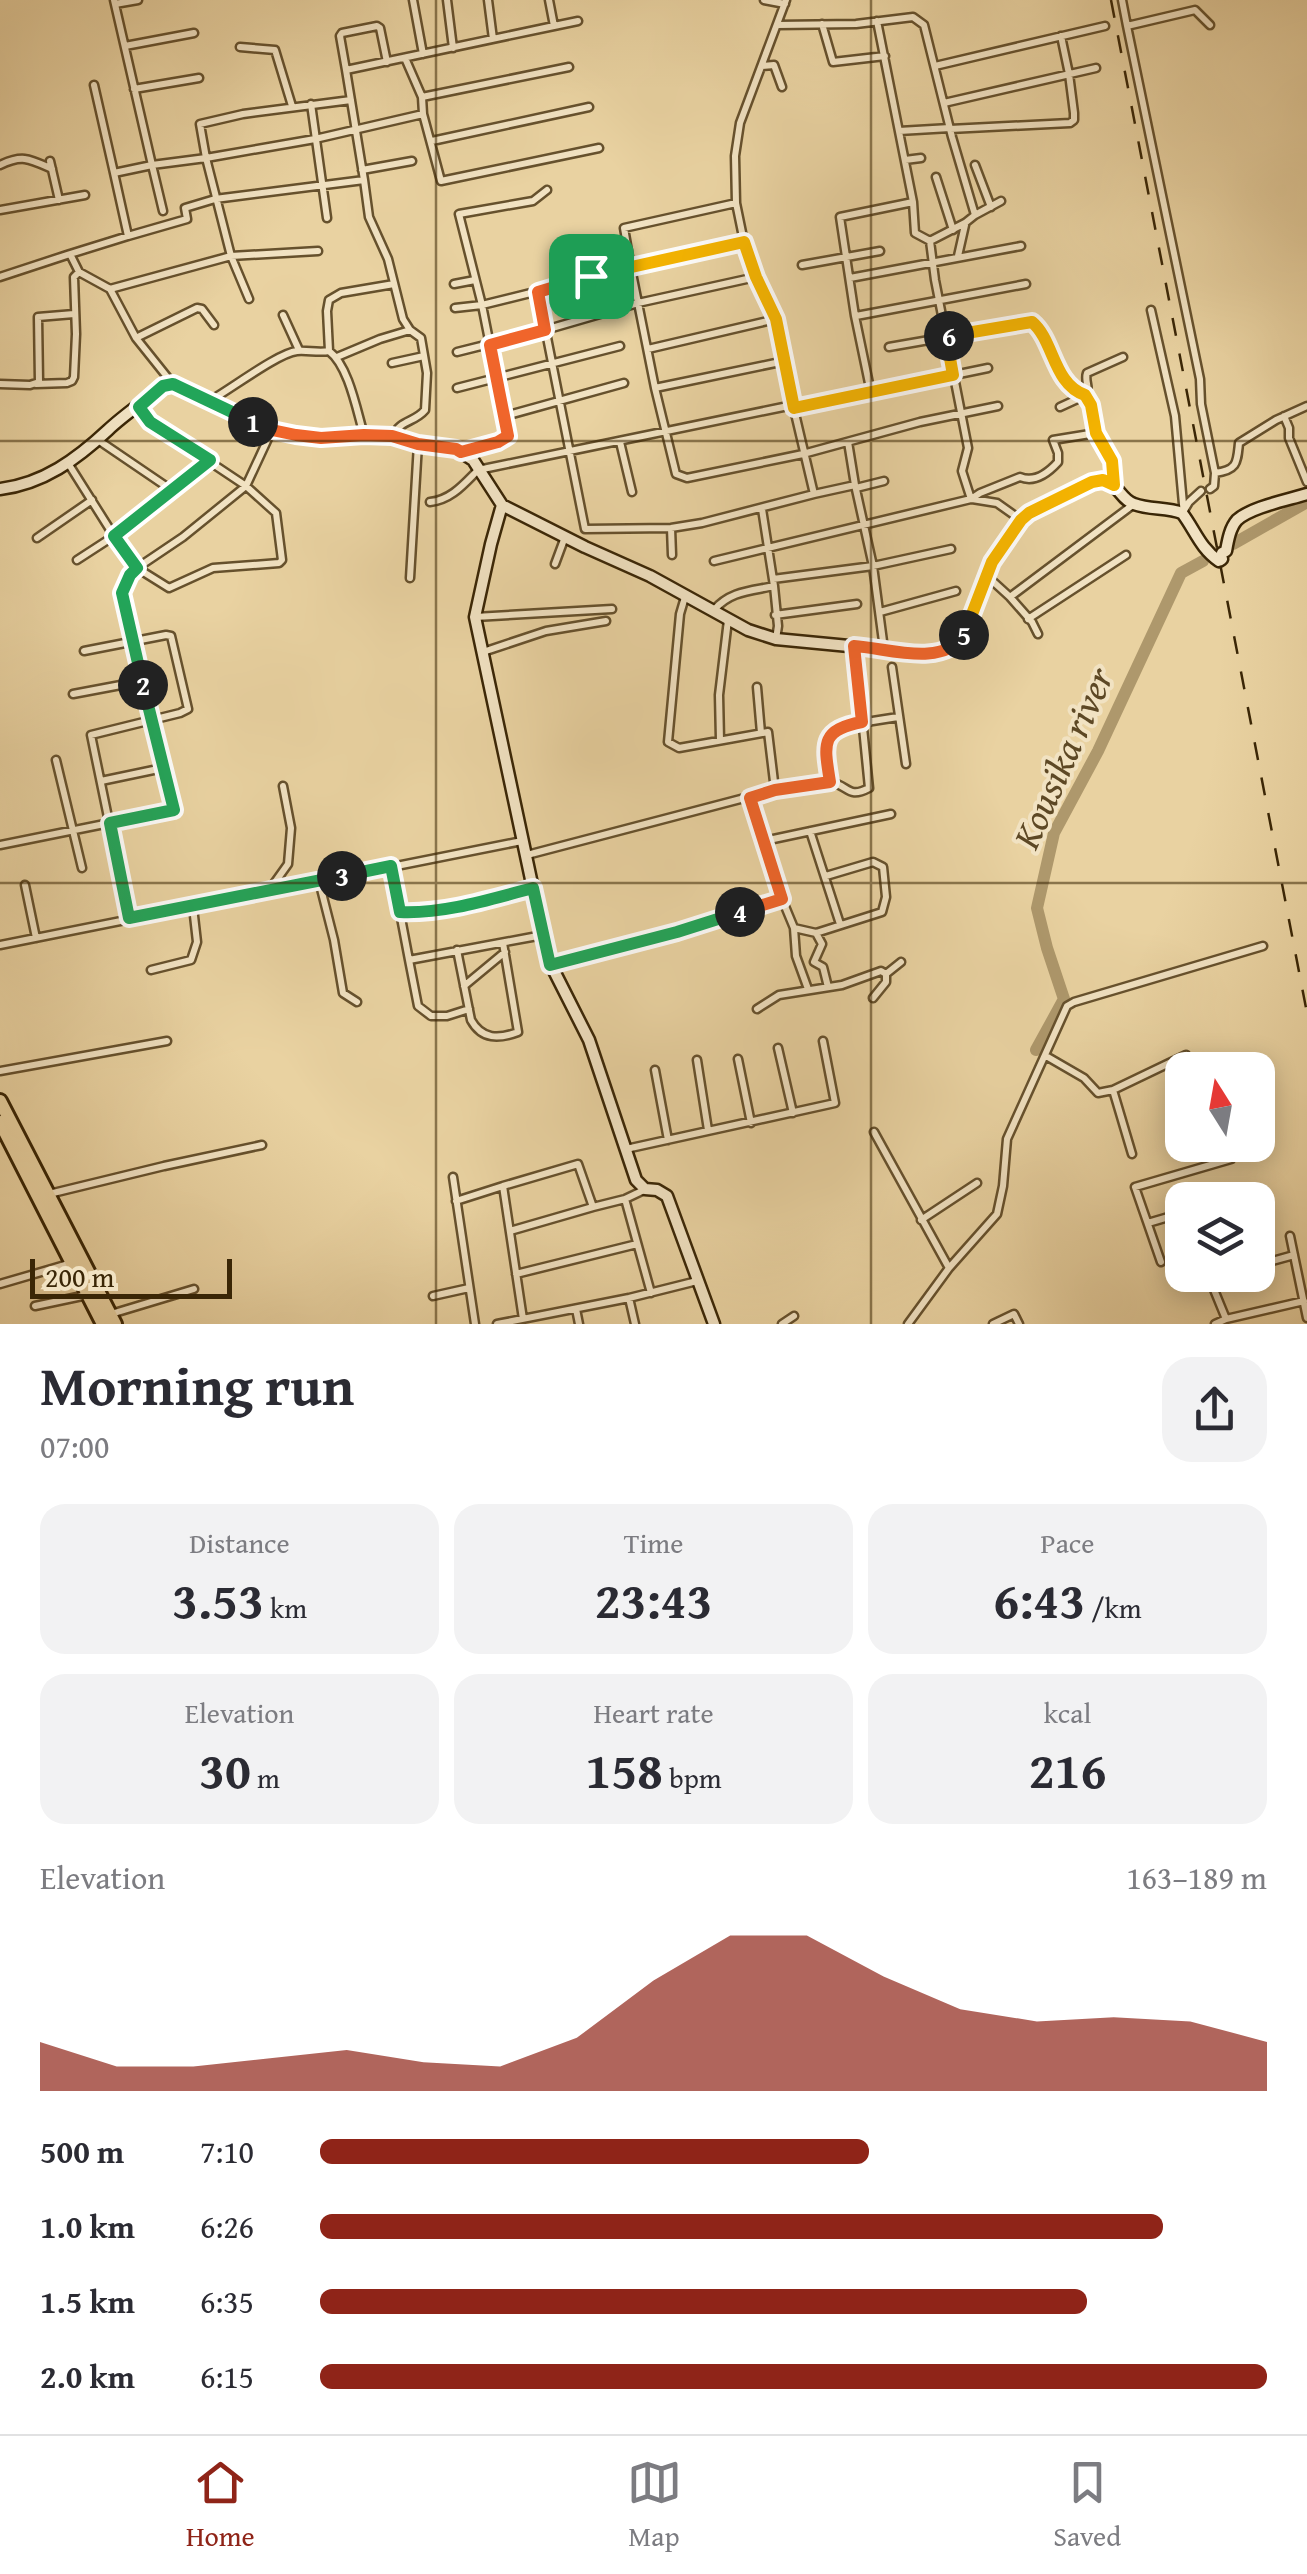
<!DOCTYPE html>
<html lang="en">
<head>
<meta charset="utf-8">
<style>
  :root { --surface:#fff; --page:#f2f2f3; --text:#2b2b33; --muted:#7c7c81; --line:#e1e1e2; --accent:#8f2418 }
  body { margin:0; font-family:"Gentium Book Plus",serif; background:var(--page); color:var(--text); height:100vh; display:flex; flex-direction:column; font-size:38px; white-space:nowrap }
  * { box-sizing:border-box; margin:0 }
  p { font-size:32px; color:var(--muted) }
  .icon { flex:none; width:55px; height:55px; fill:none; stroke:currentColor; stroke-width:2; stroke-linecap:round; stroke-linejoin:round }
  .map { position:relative; height:1324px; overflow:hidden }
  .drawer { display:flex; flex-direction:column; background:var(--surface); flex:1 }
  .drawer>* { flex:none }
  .needle { width:65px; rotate:349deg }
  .fabs { position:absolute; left:1165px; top:1052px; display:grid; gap:20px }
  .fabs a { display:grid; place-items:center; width:110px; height:110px; border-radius:20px; background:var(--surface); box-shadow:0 5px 25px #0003; font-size:50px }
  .scale { position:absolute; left:30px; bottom:25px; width:202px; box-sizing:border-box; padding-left:10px; border:5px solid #3a2606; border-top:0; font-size:28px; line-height:35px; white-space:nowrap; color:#3a2606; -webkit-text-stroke:8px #f1e2c2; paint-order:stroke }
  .pin { position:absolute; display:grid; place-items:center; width:85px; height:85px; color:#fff; margin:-42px; border-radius:20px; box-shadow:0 5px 15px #0006 }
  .km { position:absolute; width:50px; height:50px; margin:-25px; border-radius:50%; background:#222; color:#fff; font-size:28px; line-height:50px; text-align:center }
  .round { display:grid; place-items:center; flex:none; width:105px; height:105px; border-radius:30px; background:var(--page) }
  .headline { display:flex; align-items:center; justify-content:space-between; height:170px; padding:0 40px }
  h1 { font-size:55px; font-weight:700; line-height:75px }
  .figures { display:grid; grid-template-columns:repeat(3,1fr); gap:15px; height:170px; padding:10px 40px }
  .figures div { display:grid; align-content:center; border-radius:25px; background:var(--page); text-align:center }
  .figures b { font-size:50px; font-weight:700 }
  .figures small { font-size:28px; font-weight:400 }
  .figures p { font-size:28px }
  .chart { height:280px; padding:20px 40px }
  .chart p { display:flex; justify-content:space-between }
  .chart svg { width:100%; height:180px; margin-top:10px; fill:var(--accent); opacity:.7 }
  ul { padding:0 40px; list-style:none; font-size:32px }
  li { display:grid; grid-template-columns:160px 120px 1fr; align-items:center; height:75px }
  li i { height:25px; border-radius:12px; background:var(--accent) }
  .tabs { display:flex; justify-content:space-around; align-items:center; height:140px; border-top:2px solid var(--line); background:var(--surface); font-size:28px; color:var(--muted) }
  .tabs a { display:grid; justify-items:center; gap:5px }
  .tabs .selected { color:var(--accent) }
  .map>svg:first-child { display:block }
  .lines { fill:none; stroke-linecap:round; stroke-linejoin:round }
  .river { stroke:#ae986c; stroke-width:12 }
  .street-casing { stroke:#66512d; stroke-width:11 }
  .secondary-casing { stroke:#3a2606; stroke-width:15 }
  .highway-casing { stroke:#3a2606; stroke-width:18 }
  .street { stroke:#f1e2c2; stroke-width:6 }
  .secondary { stroke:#f1e2c2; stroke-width:10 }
  .highway { stroke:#e9d2a1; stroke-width:12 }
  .rail { stroke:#3a2606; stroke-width:2.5; stroke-dasharray:18 18; stroke-linecap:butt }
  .split-1-casing { stroke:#fff; stroke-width:20 }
  .split-2-casing { stroke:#fff; stroke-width:20 }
  .split-3-casing { stroke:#fff; stroke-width:20 }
  .split-4-casing { stroke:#fff; stroke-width:20 }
  .split-5-casing { stroke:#fff; stroke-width:20 }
  .split-6-casing { stroke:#fff; stroke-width:20 }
  .split-7-casing { stroke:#fff; stroke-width:20 }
  .split-1 { stroke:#f0652b; stroke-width:12 }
  .split-2 { stroke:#22a559; stroke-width:12 }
  .split-3 { stroke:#22a559; stroke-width:12 }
  .split-4 { stroke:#22a559; stroke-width:12 }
  .split-5 { stroke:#f0652b; stroke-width:12 }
  .split-6 { stroke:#f5b400; stroke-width:12 }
  .split-7 { stroke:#f5b400; stroke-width:12 }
  .grid { fill:none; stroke:#3a2606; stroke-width:2.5; stroke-opacity:0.55 }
  .labels { text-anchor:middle; stroke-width:8; stroke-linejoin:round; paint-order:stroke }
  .water-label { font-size:38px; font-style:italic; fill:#5d4825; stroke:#f1e2c2 }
</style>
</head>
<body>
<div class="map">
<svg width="1307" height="1324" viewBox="0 0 1307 1324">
  <rect width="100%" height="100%" fill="#e9d2a1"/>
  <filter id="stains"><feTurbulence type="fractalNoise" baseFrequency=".002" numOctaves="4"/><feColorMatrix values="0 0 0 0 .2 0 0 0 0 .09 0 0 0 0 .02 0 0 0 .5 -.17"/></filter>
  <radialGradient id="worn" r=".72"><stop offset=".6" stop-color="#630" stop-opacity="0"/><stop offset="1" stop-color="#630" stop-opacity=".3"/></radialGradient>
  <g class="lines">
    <path class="river" d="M1233,544L1307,502
      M1036,1050L1064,999L1047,948L1037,908L1054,833L1098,751L1181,573L1203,561"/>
    <g class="street-casing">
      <path id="street" d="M413,0L423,54
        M447,0L453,48
        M488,0L493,39
        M764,0L785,4
        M1122,0L1127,26L1195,10L1210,25
        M115,4L138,0
        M822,24L833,62L885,56
        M777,25L856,24L913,17L924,25L952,137L975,215L965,223L930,241L935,280L968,448L962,471L971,499
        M554,26L578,21
        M1127,26L1200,379L1201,404L1215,473L1214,486L1210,489
        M125,46L194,33
        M240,47L275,50L292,106
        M405,58L422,97L423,114L441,181L599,148
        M762,66L774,65L782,87
        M935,66L1105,26
        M346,70L340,36L342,33L377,26L380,28L387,62
        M94,85L114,173
        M134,89L199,78
        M422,97L569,67
        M351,100L243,114L200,124L206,158L315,139L423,114
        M944,103L1096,68
        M311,104L327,218
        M950,129L1070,123L1074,120V113L1069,74L1061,36
        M899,131L950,128
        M432,141L589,107
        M905,160L921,158
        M50,161L59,200
        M0,165C23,154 30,159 52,169
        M975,165L991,207
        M362,170L412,161
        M936,177L953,230
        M364,180L346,70L554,26L549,0
        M913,202L915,233L930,241
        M736,203L735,156L740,123L786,0
        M0,210L85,195
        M975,215L1001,201
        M128,236L187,219L185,208L215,199L364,180L369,217L388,259L403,319L410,330L421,338L427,373L425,410C414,423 401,419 392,437
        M744,242L631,268L655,388L676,474L687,478L803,454L920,422L998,406
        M70,254L128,236L114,173L152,165L163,211
        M958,256L965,225
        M802,265L880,251
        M0,277L70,254L79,272L110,289L136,338L172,383
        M850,278L1021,246
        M454,284L475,280
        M110,289L231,256L206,158L152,165L114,0
        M538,292L585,529L671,528L702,523L814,494L793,405
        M249,299L231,256L318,251
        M455,308L482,305L459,214L533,201L547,190
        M1151,310L1175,416L1184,515
        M283,315L299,350
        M856,316L1026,284
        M136,338L197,308L202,309L214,325
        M889,347L1032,322C1054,341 1053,384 1085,395
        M648,349L776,319
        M329,351L327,311L329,300L341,293L394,284
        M457,352L545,330L638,303L756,277
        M337,357L380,339L410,330
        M392,363L424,356
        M0,384L30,385L39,382L38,317L74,314
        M36,384L67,383L72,381L74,377L76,334L74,277L79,272
        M457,388L620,346
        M655,388L785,361
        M871,393L855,316L840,217L913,202L877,21
        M211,400C231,389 278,353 297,351C307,350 319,353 329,351C349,366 357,412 364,435
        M139,407L150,422L246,486L276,513L282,560L279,563L213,568L169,588L137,568L183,537L246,486L272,430
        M1060,407L1084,396
        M794,408L988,368
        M505,416L624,383
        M1284,416L1289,428V438L1307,482
        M98,440L173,491
        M620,442L632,492
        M848,442L855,485
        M1215,473C1238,470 1237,462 1239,443L1276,420L1307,406
        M1114,484L1112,461L1096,433L1091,405L1085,395C1091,388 1084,381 1087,373L1123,357
        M856,488L884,481
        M814,494L855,485L873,566L884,649
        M972,499L997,503L1021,520
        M430,502C451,500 464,484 478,470L793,405L776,319L756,277L744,242L736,203L624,228L631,268L482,305L508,436L498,442L462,452
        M762,509L774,586L778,626L776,639
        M1183,512L1189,502L1201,491
        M671,528L672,555
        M37,538L92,500
        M77,560L114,536L210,460
        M714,561L971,499L980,493L1020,477C1034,483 1048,473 1058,462V453L1053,440L1096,433
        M555,564L565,537
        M987,576L1010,597L1134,504
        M410,578L418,444
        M773,579L873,566L951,549
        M1010,597L1032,622L1038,634
        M714,610C730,591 751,591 774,586
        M880,612L956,591
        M775,615L857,604
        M475,617L612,609
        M1028,619L1126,555
        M84,651L166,635L171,636L188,709L180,713L91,735L129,919
        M483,652L546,631L606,621
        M892,667L906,764
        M757,687L761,733
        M73,694L142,681
        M720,740L719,695L728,620
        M56,760L82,868
        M101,781L163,768
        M830,781C826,759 822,741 841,726L898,717
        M775,790C789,788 819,779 831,782C849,786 848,799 869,788L855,647
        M750,798L782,899L794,928L796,956L808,989
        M810,831L840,924
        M764,841L891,814
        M0,845L174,810L122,593L130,575L137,568L114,536L68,463
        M527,855L775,790L768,732L679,748L668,742L680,614L685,597
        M391,865L409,960L543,935
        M319,881L334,940L343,993L357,1002
        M25,885L36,938
        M268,892L288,864L291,828L283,786
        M400,913C444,913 490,899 533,888
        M794,928L816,933L882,912L886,897L883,867L873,862L826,876
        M816,933L822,944L814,962L823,967L828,987
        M0,945L522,841
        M457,950L471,1020C482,1040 499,1039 518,1032L503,943
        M409,960L418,1006L431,1016H447L469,1009
        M552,964L677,932L782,899
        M151,970L191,960L197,942L193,907
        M464,986L505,952
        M873,998L886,982V974L901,962
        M757,1009L779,995L842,985L881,971L886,974
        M778,1048L793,1113
        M1046,1056L1084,1078L1098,1093L1113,1090L1186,1055
        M738,1059L751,1123
        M697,1060L708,1130
        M655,1070L668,1140
        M0,1071L167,1041
        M1113,1090L1132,1154
        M874,1132L949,1268
        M626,1149L835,1103L823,1041
        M453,1177L475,1324
        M49,1194L164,1166L262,1145
        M625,1199L651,1293
        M1228,1200L1259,1191
        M456,1201L503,1186
        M921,1220L977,1183
        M1148,1223L1182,1213
        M510,1231L593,1207
        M1290,1236L1307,1318
        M1161,1262L1135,1187L1231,1159
        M1258,1265L1294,1255
        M516,1274L637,1244
        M1208,1275L1226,1319L1215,1324
        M1210,1280L1227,1275
        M0,1284L72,1263
        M433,1296L469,1288
        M629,1298L635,1324
        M35,1306L87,1295
        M576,1309L579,1324
        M111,1314L194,1289
        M523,1319L503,1186L578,1164L593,1207L625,1199L644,1190
        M1226,1319L1304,1301
        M497,1324L629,1298L697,1281
        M782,1324L794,1316
        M908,1324L949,1268L997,1214L1003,1186L1007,1139L1067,1006L1074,1002L1263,946
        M993,1324L1014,1314L1019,1324"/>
    </g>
    <g class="secondary-casing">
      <path id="secondary" d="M0,489C43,484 77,459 108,430C125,414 145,401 163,386L173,384L272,430L321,438L364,435L392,437L418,444L456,449L473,460L502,505L585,547L650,576L748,630L776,639L932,654C942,651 953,649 961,641C970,630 972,615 976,603C985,571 1004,535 1029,513C1043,506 1091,479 1103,480C1117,482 1121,500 1134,504C1150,510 1167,507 1182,513C1195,530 1200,548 1219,561L1222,559
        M502,505L491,544L475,617L548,959L589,1040L636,1180L645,1189L657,1190L667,1196L714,1324
        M1222,553L1226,551C1228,540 1230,528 1237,520C1251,507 1288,500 1307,494"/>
    </g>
    <g class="highway-casing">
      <path id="highway" d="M0,1101L115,1324
        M0,1122L103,1324"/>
    </g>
    <use href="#street" class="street"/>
    <use href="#secondary" class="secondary"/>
    <use href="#highway" class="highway"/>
    <path class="rail" d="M1111,0L1307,1013"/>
  </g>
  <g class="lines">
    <g class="split-1-casing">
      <path id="split-1" d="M253,422L272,430L296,435L321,438L364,435L392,436L418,444L456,449L461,452L498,442L508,436L490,345L545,330L538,292L591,276"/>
    </g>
    <g class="split-2-casing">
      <path id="split-2" d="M143,685L122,593L130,575L137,568L114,536L210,460L150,422L139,407L163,386L173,384L253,422"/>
    </g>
    <g class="split-3-casing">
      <path id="split-3" d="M143,685L174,810L110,823L129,918L342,876"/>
    </g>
    <g class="split-4-casing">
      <path id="split-4" d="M342,876L391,866L400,912C444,914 491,899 533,888L550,965L677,932L740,912"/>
    </g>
    <g class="split-5-casing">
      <path id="split-5" d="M740,912L782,899L750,798L775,790L830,782C824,744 820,730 862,722L854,646C888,648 942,668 964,635"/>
    </g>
    <g class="split-6-casing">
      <path id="split-6" d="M949,336L1032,322C1054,340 1053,384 1085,395L1091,405L1096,433L1112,461L1114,485L1103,480L1092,482L1029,513L1021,520L992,562L964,635"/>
    </g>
    <g class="split-7-casing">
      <path id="split-7" d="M591,276L744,242L756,277L776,319L794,408L953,375L946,336H949"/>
    </g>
    <use href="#split-1" class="split-1"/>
    <use href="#split-2" class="split-2"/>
    <use href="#split-3" class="split-3"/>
    <use href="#split-4" class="split-4"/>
    <use href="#split-5" class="split-5"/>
    <use href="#split-6" class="split-6"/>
    <use href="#split-7" class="split-7"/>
  </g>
  <path class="grid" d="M436,0V1324M871,0V1324M0,441H1307M0,883H1307"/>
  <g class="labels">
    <g class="water-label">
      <text transform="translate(1063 758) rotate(-66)" y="13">Kousika river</text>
    </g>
  </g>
  <rect width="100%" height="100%" filter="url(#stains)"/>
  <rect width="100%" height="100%" fill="url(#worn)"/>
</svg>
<div class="fabs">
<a><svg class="needle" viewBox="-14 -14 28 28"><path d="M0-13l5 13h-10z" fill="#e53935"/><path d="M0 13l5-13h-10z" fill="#7c7c81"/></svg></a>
<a><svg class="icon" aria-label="layers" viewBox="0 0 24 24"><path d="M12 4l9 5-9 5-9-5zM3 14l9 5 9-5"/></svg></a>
</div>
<div class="scale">200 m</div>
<div class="pin" style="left:591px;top:276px;background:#1e9e55"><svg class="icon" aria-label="arrive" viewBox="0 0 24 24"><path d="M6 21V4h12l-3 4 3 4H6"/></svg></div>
<b class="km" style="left:253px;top:422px">1</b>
<b class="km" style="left:143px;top:685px">2</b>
<b class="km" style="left:342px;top:876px">3</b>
<b class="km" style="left:740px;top:912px">4</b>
<b class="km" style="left:964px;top:635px">5</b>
<b class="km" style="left:949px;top:336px">6</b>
</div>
<section class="drawer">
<div class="headline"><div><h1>Morning run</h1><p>07:00</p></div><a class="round"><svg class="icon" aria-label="share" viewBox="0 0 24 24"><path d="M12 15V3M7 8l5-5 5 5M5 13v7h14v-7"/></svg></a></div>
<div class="figures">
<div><p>Distance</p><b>3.53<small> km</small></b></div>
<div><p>Time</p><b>23:43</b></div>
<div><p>Pace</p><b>6:43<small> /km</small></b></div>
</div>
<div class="figures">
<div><p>Elevation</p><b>30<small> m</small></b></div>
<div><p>Heart rate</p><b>158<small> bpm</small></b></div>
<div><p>kcal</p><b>216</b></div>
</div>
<div class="chart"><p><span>Elevation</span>163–189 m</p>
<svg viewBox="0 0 160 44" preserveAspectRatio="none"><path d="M0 44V32L10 38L20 38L30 36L40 34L50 37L60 38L70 31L80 17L90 6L100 6L110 16L120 24L130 27L140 26L150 27L160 32V44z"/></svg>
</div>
<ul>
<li><b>500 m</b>7:10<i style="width:58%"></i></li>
<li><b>1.0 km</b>6:26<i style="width:89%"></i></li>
<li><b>1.5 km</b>6:35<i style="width:81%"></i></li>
<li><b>2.0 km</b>6:15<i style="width:100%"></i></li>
</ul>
</section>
<nav class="tabs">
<a class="selected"><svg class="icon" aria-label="home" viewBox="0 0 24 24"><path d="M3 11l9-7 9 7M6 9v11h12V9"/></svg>Home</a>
<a><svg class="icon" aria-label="map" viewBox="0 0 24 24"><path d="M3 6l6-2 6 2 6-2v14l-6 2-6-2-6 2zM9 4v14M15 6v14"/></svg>Map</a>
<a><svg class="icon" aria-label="saved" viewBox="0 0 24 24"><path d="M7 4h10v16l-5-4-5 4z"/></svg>Saved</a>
</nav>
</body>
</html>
